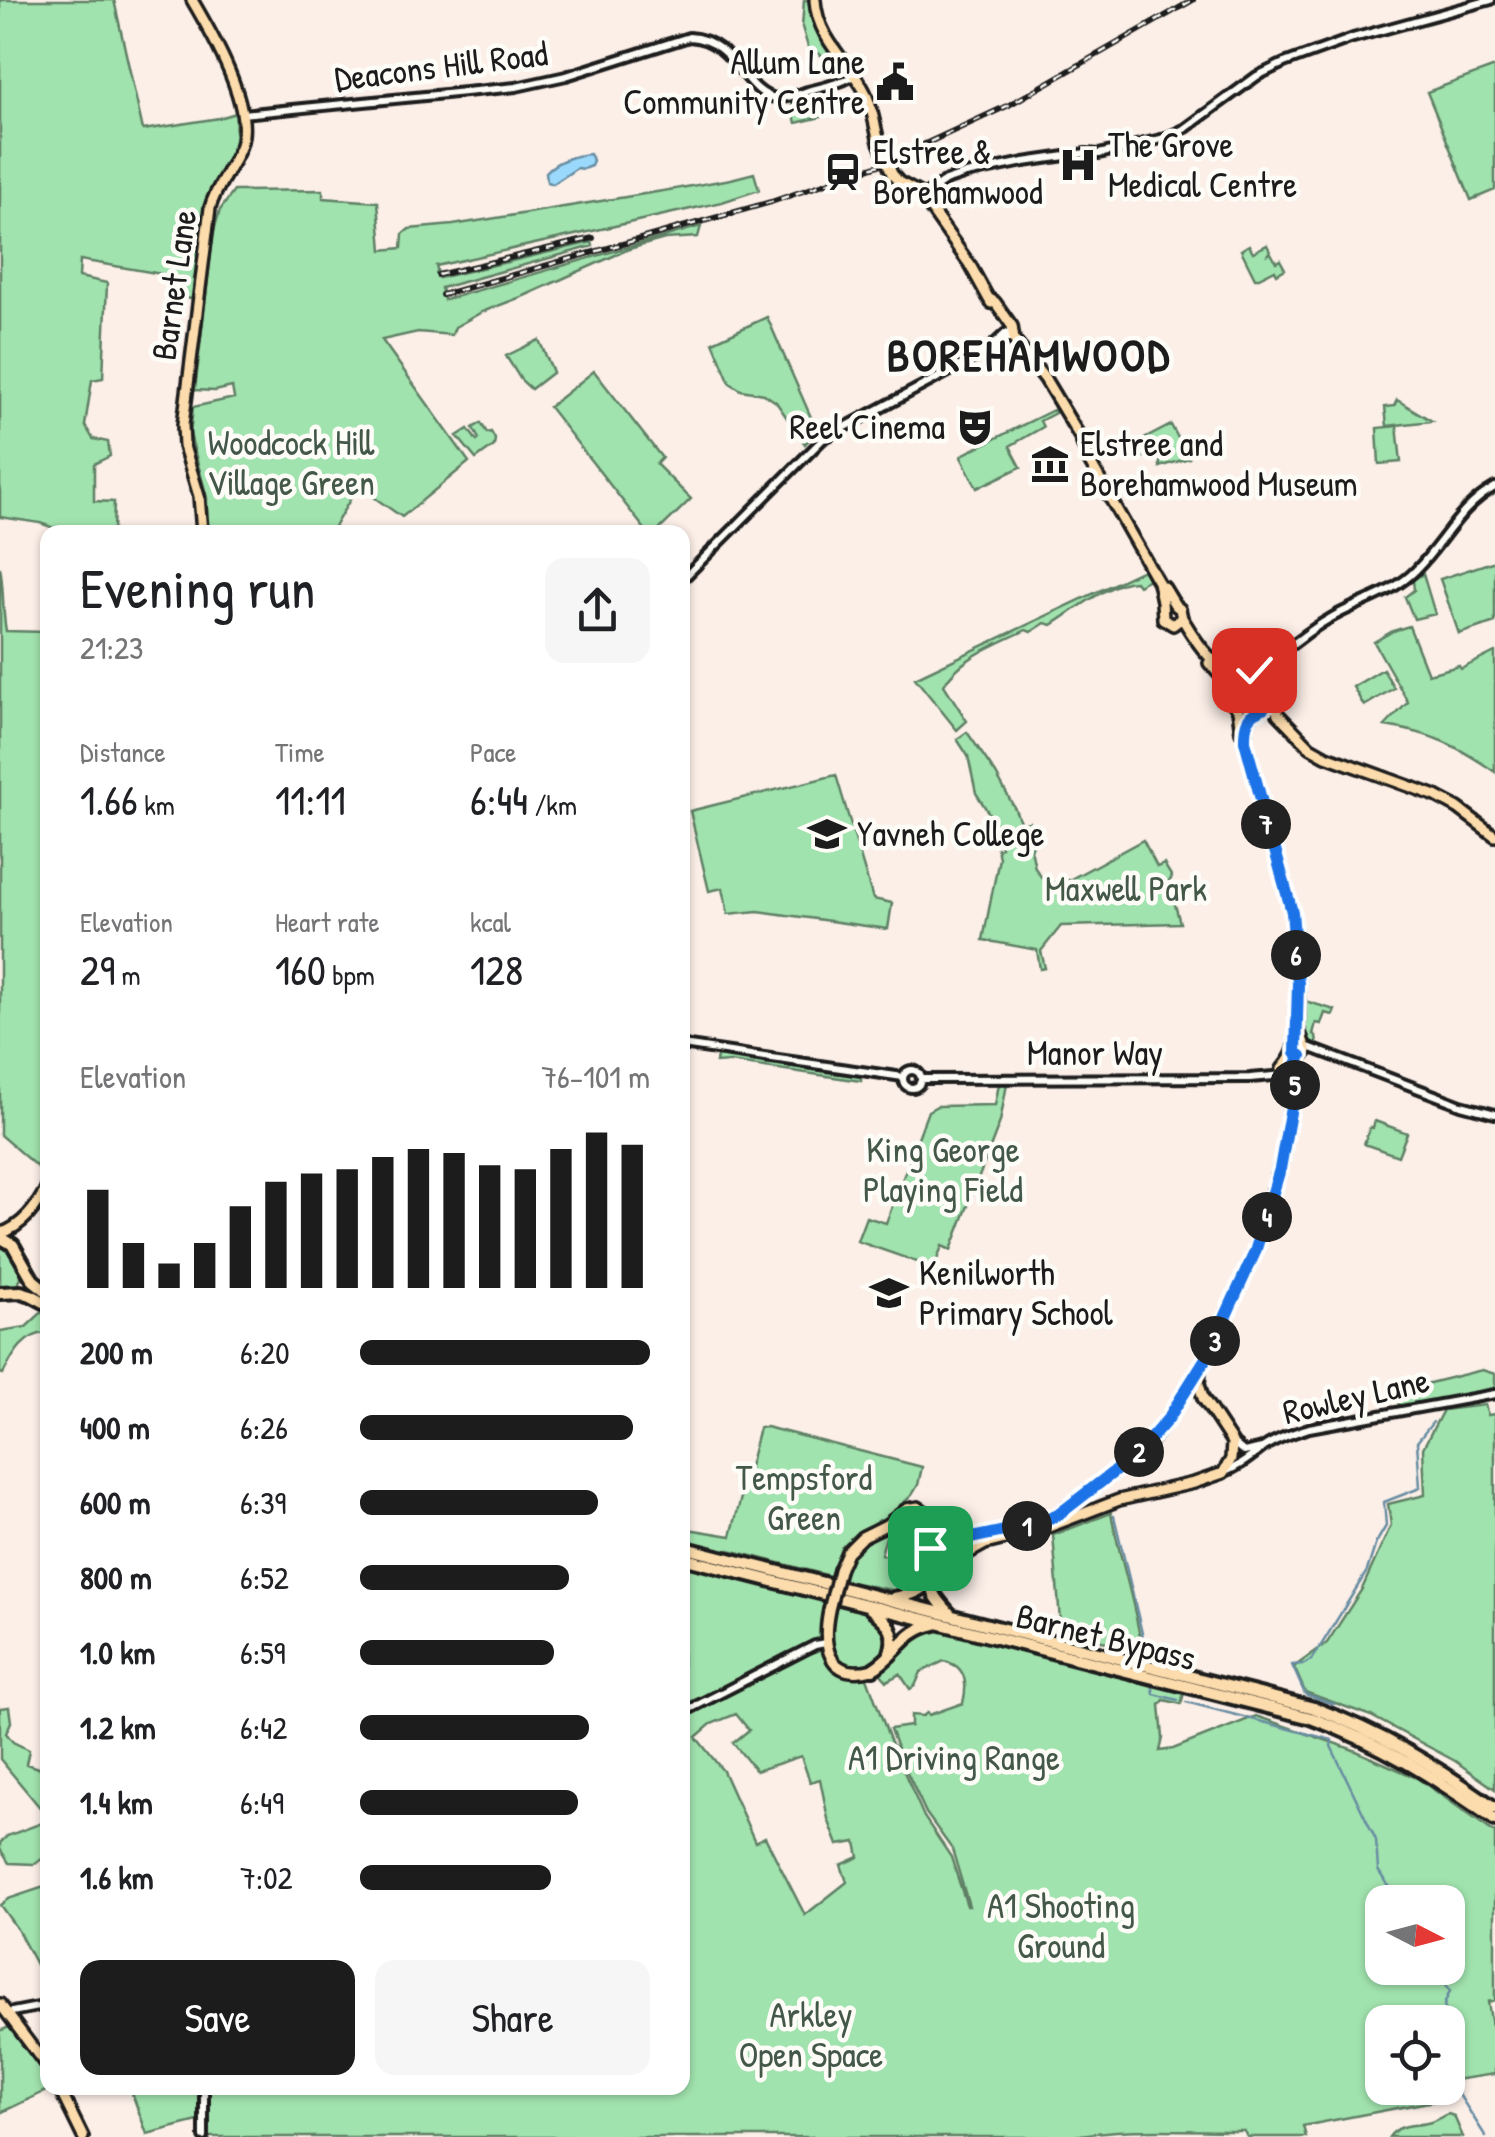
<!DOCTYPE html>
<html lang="en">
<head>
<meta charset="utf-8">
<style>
  :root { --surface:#fff; --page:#f6f6f6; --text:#202124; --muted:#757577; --accent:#1c1c1c }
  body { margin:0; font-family:"Patrick Hand",sans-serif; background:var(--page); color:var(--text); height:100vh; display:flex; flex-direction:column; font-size:38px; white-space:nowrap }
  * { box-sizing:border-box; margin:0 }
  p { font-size:32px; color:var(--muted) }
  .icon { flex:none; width:55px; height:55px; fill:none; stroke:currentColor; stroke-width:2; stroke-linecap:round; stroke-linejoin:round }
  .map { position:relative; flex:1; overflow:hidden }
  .sheet { position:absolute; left:40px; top:525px; width:650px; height:1570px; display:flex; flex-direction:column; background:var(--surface); border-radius:20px; box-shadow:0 2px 8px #0004 }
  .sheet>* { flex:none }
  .needle { width:65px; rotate:96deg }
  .fabs { position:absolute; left:1365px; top:1885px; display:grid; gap:20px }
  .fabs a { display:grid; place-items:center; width:100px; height:100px; border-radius:20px; background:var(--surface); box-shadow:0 2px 8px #0004; font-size:50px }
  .pin { position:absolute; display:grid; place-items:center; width:85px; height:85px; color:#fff; margin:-42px; border-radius:20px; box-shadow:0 5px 15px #0006 }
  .km { position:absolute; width:50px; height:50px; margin:-25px; border-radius:50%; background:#222; color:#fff; font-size:28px; line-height:50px; text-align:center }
  .round { display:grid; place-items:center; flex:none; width:105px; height:105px; border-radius:20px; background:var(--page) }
  .summary { display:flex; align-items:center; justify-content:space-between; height:170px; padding:0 40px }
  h1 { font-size:55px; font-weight:600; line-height:75px }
  .figures { display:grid; grid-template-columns:repeat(3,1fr); gap:15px; height:170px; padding:10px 40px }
  .figures div { display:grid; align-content:center }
  .figures b { font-size:42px; font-weight:600 }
  .figures small { font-size:28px; font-weight:400 }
  .figures p { font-size:28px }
  .chart { height:280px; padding:20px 40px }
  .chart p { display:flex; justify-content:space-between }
  .chart svg { width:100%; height:180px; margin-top:10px; stroke:var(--accent); stroke-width:6 }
  .primary-button { display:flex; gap:20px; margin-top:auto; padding:20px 40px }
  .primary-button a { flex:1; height:115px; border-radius:20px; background:var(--accent); color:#fff; font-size:40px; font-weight:600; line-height:115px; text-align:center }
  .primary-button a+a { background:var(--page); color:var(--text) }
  ul { padding:0 40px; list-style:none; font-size:32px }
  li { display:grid; grid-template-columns:160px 120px 1fr; align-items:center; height:75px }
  li i { height:25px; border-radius:12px; background:var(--accent) }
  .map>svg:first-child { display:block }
  .green { fill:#a1e3ae; stroke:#5e8065; stroke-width:2.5; fill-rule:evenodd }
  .water { fill:#9bd9fc; stroke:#688da2; stroke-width:2.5 }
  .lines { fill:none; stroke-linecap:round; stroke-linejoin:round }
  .stream { stroke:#688da2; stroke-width:2.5 }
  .minor-casing { stroke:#1c1c1c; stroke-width:14 }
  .major-casing { stroke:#1c1c1c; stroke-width:16 }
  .highway-casing { stroke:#1c1c1c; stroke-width:18 }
  .minor { stroke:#fdfcf7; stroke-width:6 }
  .major { stroke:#fcdcac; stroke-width:9 }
  .highway { stroke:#fcdcac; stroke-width:10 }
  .rail-casing { stroke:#1c1c1c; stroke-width:6 }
  .rail { stroke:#fdfcf7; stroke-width:2.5; stroke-dasharray:8; stroke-linecap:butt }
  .major-bridge-casing { stroke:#1c1c1c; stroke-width:16; stroke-linecap:butt }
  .major-bridge { stroke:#fcdcac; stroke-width:9 }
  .route-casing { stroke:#fff; stroke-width:20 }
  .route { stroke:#1a73e8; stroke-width:12 }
  .labels { text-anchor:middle; stroke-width:9; stroke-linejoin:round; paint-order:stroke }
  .poi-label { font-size:35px; fill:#1c1c1c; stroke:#fdfcf7; text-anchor:start }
  .street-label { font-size:35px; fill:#1c1c1c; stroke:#fdfcf7 }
  .park-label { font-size:35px; fill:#445848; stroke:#fdfcf7 }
  .district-label { font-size:45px; font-weight:bold; letter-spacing:2.5px; fill:#1c1c1c; stroke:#fdfcf7 }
</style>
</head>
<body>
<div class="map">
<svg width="1495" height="2137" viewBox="0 0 1495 2137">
  <rect width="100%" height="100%" fill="#fcefe8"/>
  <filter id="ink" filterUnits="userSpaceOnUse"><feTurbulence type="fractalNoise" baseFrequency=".01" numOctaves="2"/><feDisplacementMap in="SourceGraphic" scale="20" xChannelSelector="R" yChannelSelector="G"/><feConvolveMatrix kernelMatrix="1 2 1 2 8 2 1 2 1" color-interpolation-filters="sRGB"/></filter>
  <g filter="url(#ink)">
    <path class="green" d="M0,0H114L143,130L219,118L236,113L235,144L215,184L196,300L182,297L185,278L80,260L79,277L107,283L103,378L92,380L85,425L93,439L108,442L110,456L94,464V501L114,502L113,532H65L40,523L0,517Z
      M804,0H812C815,22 820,41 834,58L832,62L808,47L802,27Z
      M1495,67V190L1471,200L1427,92Z
      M816,93L821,117L796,123L791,101Z
      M754,173L759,190L722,202L436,266L439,278L592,242L593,246L441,288L444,300L701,226L698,237L665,239L629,249L524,296L482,312L455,327L452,335L418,332L382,340L469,462L402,517L358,486L331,532H207V498L190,434L193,407L234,398L232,387L215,391L195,390L213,234L220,210L234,191L323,190V198L378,202L382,250L402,248L403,234L409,229L453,225L675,189L731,179Z
      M1249,245L1253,252L1267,245L1270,251L1268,254L1271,253L1276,262L1280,260L1285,269L1277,274L1275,270L1259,278H1255L1241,250Z
      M767,317L817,431L805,444L776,402L764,394L741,390L730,383L713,342Z
      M539,340L553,372L531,389L521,380L506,356Z
      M594,371L662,458L656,464L691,499L657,532H647L549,407Z
      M1397,400L1432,421L1387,426L1385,407L1394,406Z
      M1053,410L1055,413L1040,421L1043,427L1010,446L1021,467L977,488L961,457L962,455Z
      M481,423L487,433L491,432L495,439L494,446L476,459L457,436L468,429L477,441L479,439L473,428Z
      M1171,425L1189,458L1160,467V460L1156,453L1131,461L1125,449Z
      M1397,426L1401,462L1379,464L1377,428Z
      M1495,561V622L1459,634L1440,579Z
      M0,567C4,588 2,609 6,631L47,632L48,1168L44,1173L0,1135Z
      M1145,569L1151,578L1138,585L1135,581C1111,581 1074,611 1052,625L1045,623L1031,632L1026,630C998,644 960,657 944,685L967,721L957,730L915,678Z
      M1423,574L1435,614L1414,619L1405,597L1414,590L1413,580Z
      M1409,626L1428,674L1459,666L1461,669L1495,652V772C1456,745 1432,733 1385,726L1408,702L1374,642L1393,631Z
      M1383,669L1394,688L1364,706L1353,687Z
      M1233 691a17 17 0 1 1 34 0a17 17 0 1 1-34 0Z
      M967,732L996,774L1015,809L1021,824L1029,822L1035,841L1031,849L1035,868L1046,884L1069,880L1143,840L1157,867L1164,864L1172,877L1169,882L1180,923L1061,926L1041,951L1045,968L1040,969L1037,950L983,940L999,858L997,848L1001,847L995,823L976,793L968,756L957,739Z
      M836,775L873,899L892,903L888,929L758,911L728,914L723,888L709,891L690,811Z
      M1305,1001L1335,1010L1333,1015L1325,1013L1321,1024L1316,1023L1313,1034L1316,1036L1317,1045C1299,1037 1303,1020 1303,1003Z
      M717,1056L861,1077V1081L730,1062L716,1063Z
      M999,1084H1007L1000,1122L951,1250L942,1246L934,1268L857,1241L866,1217L886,1223L928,1111L937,1106L995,1105Z
      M1375,1121L1407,1133L1398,1156L1364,1144L1370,1127L1373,1128Z
      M0,1242C18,1252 31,1275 12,1290L0,1289Z
      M41,1313H47V1333C23,1334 13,1355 3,1374L0,1373V1331L26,1327Z
      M1482,1370L1495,1374V1389L1399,1406L1397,1391Z
      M1485,1405L1488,1415L1495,1414V1789L1455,1761L1371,1716L1305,1692L1294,1667L1327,1643L1362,1589L1391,1525L1388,1504L1425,1495L1423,1448L1443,1410Z
      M766,1427L922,1467L918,1485L912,1495L888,1518L842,1546L830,1576L729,1550L727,1552L683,1541L682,1528L731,1536L759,1428Z
      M1111,1513C1120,1559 1135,1603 1142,1649L1061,1633L1053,1535Z
      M884,1534C900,1533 912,1537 925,1548L886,1537L881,1554L930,1566L920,1587L902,1592L840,1580C847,1556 858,1540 884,1534Z
      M682,1563L826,1599L821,1634L815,1642L786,1653L683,1708Z
      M835,1601L870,1612L889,1628L890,1647C885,1653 880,1662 874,1665C851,1677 829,1657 829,1634C829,1623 833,1611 835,1601Z
      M935,1627L1182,1687L1184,1693L1181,1704L1164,1700L1160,1705L1163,1738L1160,1751L1173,1749L1256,1716L1354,1750L1417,1778L1495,1833V2000L1488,2002L1495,2045V2074L1448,2081V2022H1382V2088H1436L1439,2100L1303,2126L1306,2137H1247L1244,2131C1186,2131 1126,2126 1069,2137H208L206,2116L210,2088H682L683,1717L814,1649L823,1651C832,1663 851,1676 866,1675L890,1740L924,1817L951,1857L967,1906H969L952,1849L926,1813L901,1759L890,1729L911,1726V1715L923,1716L927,1713L929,1715L963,1703C968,1683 966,1666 944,1661L921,1672L915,1686L910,1689L900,1674L887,1681L880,1673L908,1640ZM736,1714L749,1730L733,1743L756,1771L801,1756L810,1782L820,1779L828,1819L838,1845L856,1842L859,1857L841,1865L847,1882L805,1915L765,1837L755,1842L723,1771L696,1737L711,1724ZM1382,1902H1448V1968H1382Z
      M9,1707L11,1722L6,1733L13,1742L29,1750L26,1764L47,1771V1816L0,1759V1708Z
      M47,1821V1855L45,1857L47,1858V1870H45L42,1859L34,1864L9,1863L0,1849V1843L7,1836Z
      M47,1886V1985L17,1929L0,1905L8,1899Z
      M13,2025L47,2079L48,2088H52L0,2113V2031Z
      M130,2088H200L198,2121L147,2134Z
      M1448,2114L1454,2116L1463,2137H1389C1400,2122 1415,2127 1431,2122C1437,2120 1442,2116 1448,2114Z"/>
    <path class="water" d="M590,154L593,160L591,166L583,169L577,168L553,184L547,182L546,172C556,161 575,155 590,154Z"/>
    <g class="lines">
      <path class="stream" d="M1114,1516L1147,1654
        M1152,1683L1154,1694L1178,1700
        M1186,1702L1332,1740L1331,1746L1376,1840L1378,1870L1398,1902
        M1334,1704L1305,1694L1292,1665L1304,1664L1312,1660L1367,1571L1376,1543L1386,1526L1384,1502L1420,1488L1417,1442L1433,1422
        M1436,1968L1450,1991L1444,2005L1456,2048L1450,2068L1451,2082L1486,2137"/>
      <g class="minor-casing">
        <path id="minor" d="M242,114L516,87L566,76L689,37C735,39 746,96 777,98C787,99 799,94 808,91C824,87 839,84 853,76
          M925,195L945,181L966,174L1024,162L1086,153L1099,154L1165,138L1186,128L1257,76L1284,63L1353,38L1491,0
          M993,345L1006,333H1013
          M682,580L823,439L997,346L1009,338L1013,333
          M1251,669C1280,658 1302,634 1329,619C1357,602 1393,594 1416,570C1444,542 1459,507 1495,487
          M682,1045L903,1077
          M1306,1046L1461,1105L1495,1114
          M903 1079a9 9 0 1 1 18 0a9 9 0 1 1-18 0Z
          M921,1079L1250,1078L1285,1075
          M1232,1442L1244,1452L1262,1448
          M1223,1473C1239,1467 1251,1457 1264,1447C1277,1438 1294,1433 1309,1428L1495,1394
          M682,1713L815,1645L825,1643
          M7,2013L48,2005
          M204,2088V2137"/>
      </g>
      <g class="major-casing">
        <path id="major" d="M192,0C212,34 254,106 241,145C233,168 216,185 210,208L183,425L184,446L199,496L202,532
          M815,0C817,34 841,56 859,82C871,98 874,123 879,142
          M892,174L899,182L928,198
          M925,195L927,204L970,265L991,303
          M990,299L995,302L1012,326L1014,340L1045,379L1080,437L1088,459L1158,582L1162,601L1163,619L1173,625L1182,618
          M1164,587L1175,605L1180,609L1182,618
          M1182,618C1192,634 1207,661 1226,668C1241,673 1253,667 1266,677L1278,714L1310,747L1326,756L1436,796L1458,808L1495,836
          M1209,663L1226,682L1230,699L1238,710L1241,732
          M1256,712L1246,724L1245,741L1291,907C1297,940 1304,1018 1294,1049C1292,1057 1287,1063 1282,1069L1292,1086
          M0,1234C23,1226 37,1207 48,1185
          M905,1510L901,1517L904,1527L925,1541L937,1562L947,1565L985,1544L1038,1531L1119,1500L1194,1483L1223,1473L1231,1459L1232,1442L1203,1398L1199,1384L1200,1373
          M952,1542L1033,1525L1057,1515L1128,1462L1152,1440L1168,1419L1208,1355L1255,1252L1283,1156L1296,1063L1307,1051L1298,1028
          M839,1570L847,1552L862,1537L886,1525L907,1509L918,1507L924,1511C928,1519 930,1528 936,1534C948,1545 956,1536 957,1558L953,1562
          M829,1610C822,1645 827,1681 873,1669
          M0,2004L48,2068
          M59,2088L83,2137"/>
      </g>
      <g class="highway-casing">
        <path id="highway" d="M0,1237L13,1245L33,1280L48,1292
          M0,1293L21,1292L31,1295L48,1304
          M682,1547L1314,1708C1382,1733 1436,1766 1495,1808
          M682,1558L1311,1718C1382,1744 1434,1777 1495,1820
          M894,1598C923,1592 932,1588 933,1557
          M870,1608C889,1623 898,1631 889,1656
          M950,1614C928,1589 928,1589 951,1564
          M873,1669C899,1653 903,1631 935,1624"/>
      </g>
      <use href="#minor" class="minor"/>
      <use href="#major" class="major"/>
      <use href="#highway" class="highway"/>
      <g class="rail-casing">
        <path id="rail" d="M438,275L593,238
          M442,295L771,202L882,164L1009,105L1193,0"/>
      </g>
      <use href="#rail" class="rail"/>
      <g class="major-bridge-casing">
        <path id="major-bridge" d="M879,142L892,174
          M829,1610L839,1570"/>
      </g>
      <use href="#major-bridge" class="major-bridge"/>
    </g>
  </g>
  <g class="lines" filter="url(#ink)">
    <g class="route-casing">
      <path id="route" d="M930,1548L934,1560L947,1565L953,1562L958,1554L952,1542L1033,1525L1058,1515L1137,1454L1168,1419L1208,1355L1255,1252L1280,1169L1295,1084V1068L1301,1056L1296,1053L1298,984L1292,912L1245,741C1245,732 1245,723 1251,716C1258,709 1260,712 1266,705C1278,692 1268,676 1254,670"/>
    </g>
    <use href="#route" class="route"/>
  </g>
  <defs>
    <g id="civic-bare" transform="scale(3)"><path d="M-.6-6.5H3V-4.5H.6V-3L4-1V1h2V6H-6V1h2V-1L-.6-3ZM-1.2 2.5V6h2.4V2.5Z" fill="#1c1c1c" stroke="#fdfcf7" stroke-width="2.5" paint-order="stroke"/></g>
    <g id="hospital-bare" transform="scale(3)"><path d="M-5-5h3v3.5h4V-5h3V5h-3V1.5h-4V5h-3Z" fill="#1c1c1c" stroke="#fdfcf7" stroke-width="2.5" paint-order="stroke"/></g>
    <g id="station-bare" transform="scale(3)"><path d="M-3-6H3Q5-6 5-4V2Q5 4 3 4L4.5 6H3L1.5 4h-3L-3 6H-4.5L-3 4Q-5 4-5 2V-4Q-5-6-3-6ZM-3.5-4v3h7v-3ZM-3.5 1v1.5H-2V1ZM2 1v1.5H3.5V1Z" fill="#1c1c1c" stroke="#fdfcf7" stroke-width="2.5" paint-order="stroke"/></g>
    <g id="theatre-bare" transform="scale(3)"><path d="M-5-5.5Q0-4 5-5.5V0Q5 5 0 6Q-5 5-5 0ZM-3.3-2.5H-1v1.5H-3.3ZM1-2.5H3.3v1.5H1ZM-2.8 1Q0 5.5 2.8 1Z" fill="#1c1c1c" stroke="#fdfcf7" stroke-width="2.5" paint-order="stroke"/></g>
    <g id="museum-bare" transform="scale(3)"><path d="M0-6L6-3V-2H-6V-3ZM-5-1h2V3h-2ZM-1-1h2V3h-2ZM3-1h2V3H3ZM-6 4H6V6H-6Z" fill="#1c1c1c" stroke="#fdfcf7" stroke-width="2.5" paint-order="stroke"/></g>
    <g id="school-bare" transform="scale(3)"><path d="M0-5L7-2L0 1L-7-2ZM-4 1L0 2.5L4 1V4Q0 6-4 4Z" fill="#1c1c1c" stroke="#fdfcf7" stroke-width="2.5" paint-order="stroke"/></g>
  </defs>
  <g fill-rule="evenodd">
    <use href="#civic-bare" x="895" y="82"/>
    <use href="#hospital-bare" x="1078" y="165"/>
    <use href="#station-bare" x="843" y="172"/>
    <use href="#theatre-bare" x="975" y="427"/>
    <use href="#museum-bare" x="1050" y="464"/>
    <use href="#school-bare" x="827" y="834"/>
    <use href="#school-bare" x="889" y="1293"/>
  </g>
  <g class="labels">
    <g class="poi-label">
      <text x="865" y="74" text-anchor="end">Allum Lane<tspan x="865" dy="40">Community Centre</tspan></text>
      <text x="1108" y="157">The Grove<tspan x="1108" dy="40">Medical Centre</tspan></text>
      <text x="873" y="164">Elstree &amp;<tspan x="873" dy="40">Borehamwood</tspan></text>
      <text x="945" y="439" text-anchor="end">Reel Cinema</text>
      <text x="1080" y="456">Elstree and<tspan x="1080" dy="40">Borehamwood Museum</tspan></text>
      <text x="857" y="846">Yavneh College</text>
      <text x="919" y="1285">Kenilworth<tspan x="919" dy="40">Primary School</tspan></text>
    </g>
    <g class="street-label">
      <text transform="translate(441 66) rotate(-7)" y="12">Deacons Hill Road</text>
      <text transform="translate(174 285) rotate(-82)" y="12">Barnet Lane</text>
      <text x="1095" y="1065">Manor Way</text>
      <text transform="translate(1356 1396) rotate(-13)" y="12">Rowley Lane</text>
      <text transform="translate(1106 1637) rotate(14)" y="12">Barnet Bypass</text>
    </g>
    <g class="park-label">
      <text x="291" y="455">Woodcock Hill<tspan x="291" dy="40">Village Green</tspan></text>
      <text x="1126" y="901">Maxwell Park</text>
      <text x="943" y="1162">King George<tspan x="943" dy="40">Playing Field</tspan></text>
      <text x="804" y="1490">Tempsford<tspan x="804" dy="40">Green</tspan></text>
      <text x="954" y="1770">A1 Driving Range</text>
      <text x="1061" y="1918">A1 Shooting<tspan x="1061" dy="40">Ground</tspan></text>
      <text x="811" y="2027">Arkley<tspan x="811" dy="40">Open Space</tspan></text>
    </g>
    <g class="district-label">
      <text x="1029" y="371">BOREHAMWOOD</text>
    </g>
  </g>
</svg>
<div class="fabs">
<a><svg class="needle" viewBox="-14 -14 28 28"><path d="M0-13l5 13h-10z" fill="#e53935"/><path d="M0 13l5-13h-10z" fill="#757577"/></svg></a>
<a><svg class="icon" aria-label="locate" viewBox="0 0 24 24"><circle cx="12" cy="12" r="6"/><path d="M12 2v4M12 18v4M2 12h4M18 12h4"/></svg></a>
</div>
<div class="pin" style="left:930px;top:1548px;background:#1e9e55"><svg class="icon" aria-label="arrive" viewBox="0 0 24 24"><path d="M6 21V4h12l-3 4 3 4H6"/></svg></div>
<div class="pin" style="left:1254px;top:670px;background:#d93025"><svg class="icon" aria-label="check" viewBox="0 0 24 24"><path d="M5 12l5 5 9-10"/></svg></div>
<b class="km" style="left:1027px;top:1526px">1</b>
<b class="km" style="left:1139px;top:1452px">2</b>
<b class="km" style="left:1215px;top:1341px">3</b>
<b class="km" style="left:1267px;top:1217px">4</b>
<b class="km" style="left:1295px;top:1085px">5</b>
<b class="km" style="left:1296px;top:955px">6</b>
<b class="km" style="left:1266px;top:824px">7</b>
<section class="sheet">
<div class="summary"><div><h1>Evening run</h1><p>21:23</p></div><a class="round"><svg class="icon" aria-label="share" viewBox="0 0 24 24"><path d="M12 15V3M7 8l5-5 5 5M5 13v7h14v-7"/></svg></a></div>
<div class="figures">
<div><p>Distance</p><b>1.66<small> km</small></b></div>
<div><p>Time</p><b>11:11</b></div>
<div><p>Pace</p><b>6:44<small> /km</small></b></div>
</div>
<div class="figures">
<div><p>Elevation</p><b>29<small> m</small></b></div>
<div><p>Heart rate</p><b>160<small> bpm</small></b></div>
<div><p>kcal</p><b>128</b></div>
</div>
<div class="chart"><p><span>Elevation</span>76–101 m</p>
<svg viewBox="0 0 160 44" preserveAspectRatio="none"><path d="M5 44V20M15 44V33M25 44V38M35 44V33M45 44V24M55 44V18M65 44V16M75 44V15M85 44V12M95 44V10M105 44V11M115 44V14M125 44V15M135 44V10M145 44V6M155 44V9"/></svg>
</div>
<ul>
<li><b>200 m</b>6:20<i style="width:100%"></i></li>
<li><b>400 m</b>6:26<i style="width:94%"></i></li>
<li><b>600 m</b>6:39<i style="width:82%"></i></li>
<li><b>800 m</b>6:52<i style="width:72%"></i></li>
<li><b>1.0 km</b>6:59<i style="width:67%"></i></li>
<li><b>1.2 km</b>6:42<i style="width:79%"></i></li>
<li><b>1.4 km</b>6:49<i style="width:75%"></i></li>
<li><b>1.6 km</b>7:02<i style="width:66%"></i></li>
</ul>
<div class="primary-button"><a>Save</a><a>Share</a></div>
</section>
</div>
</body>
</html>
